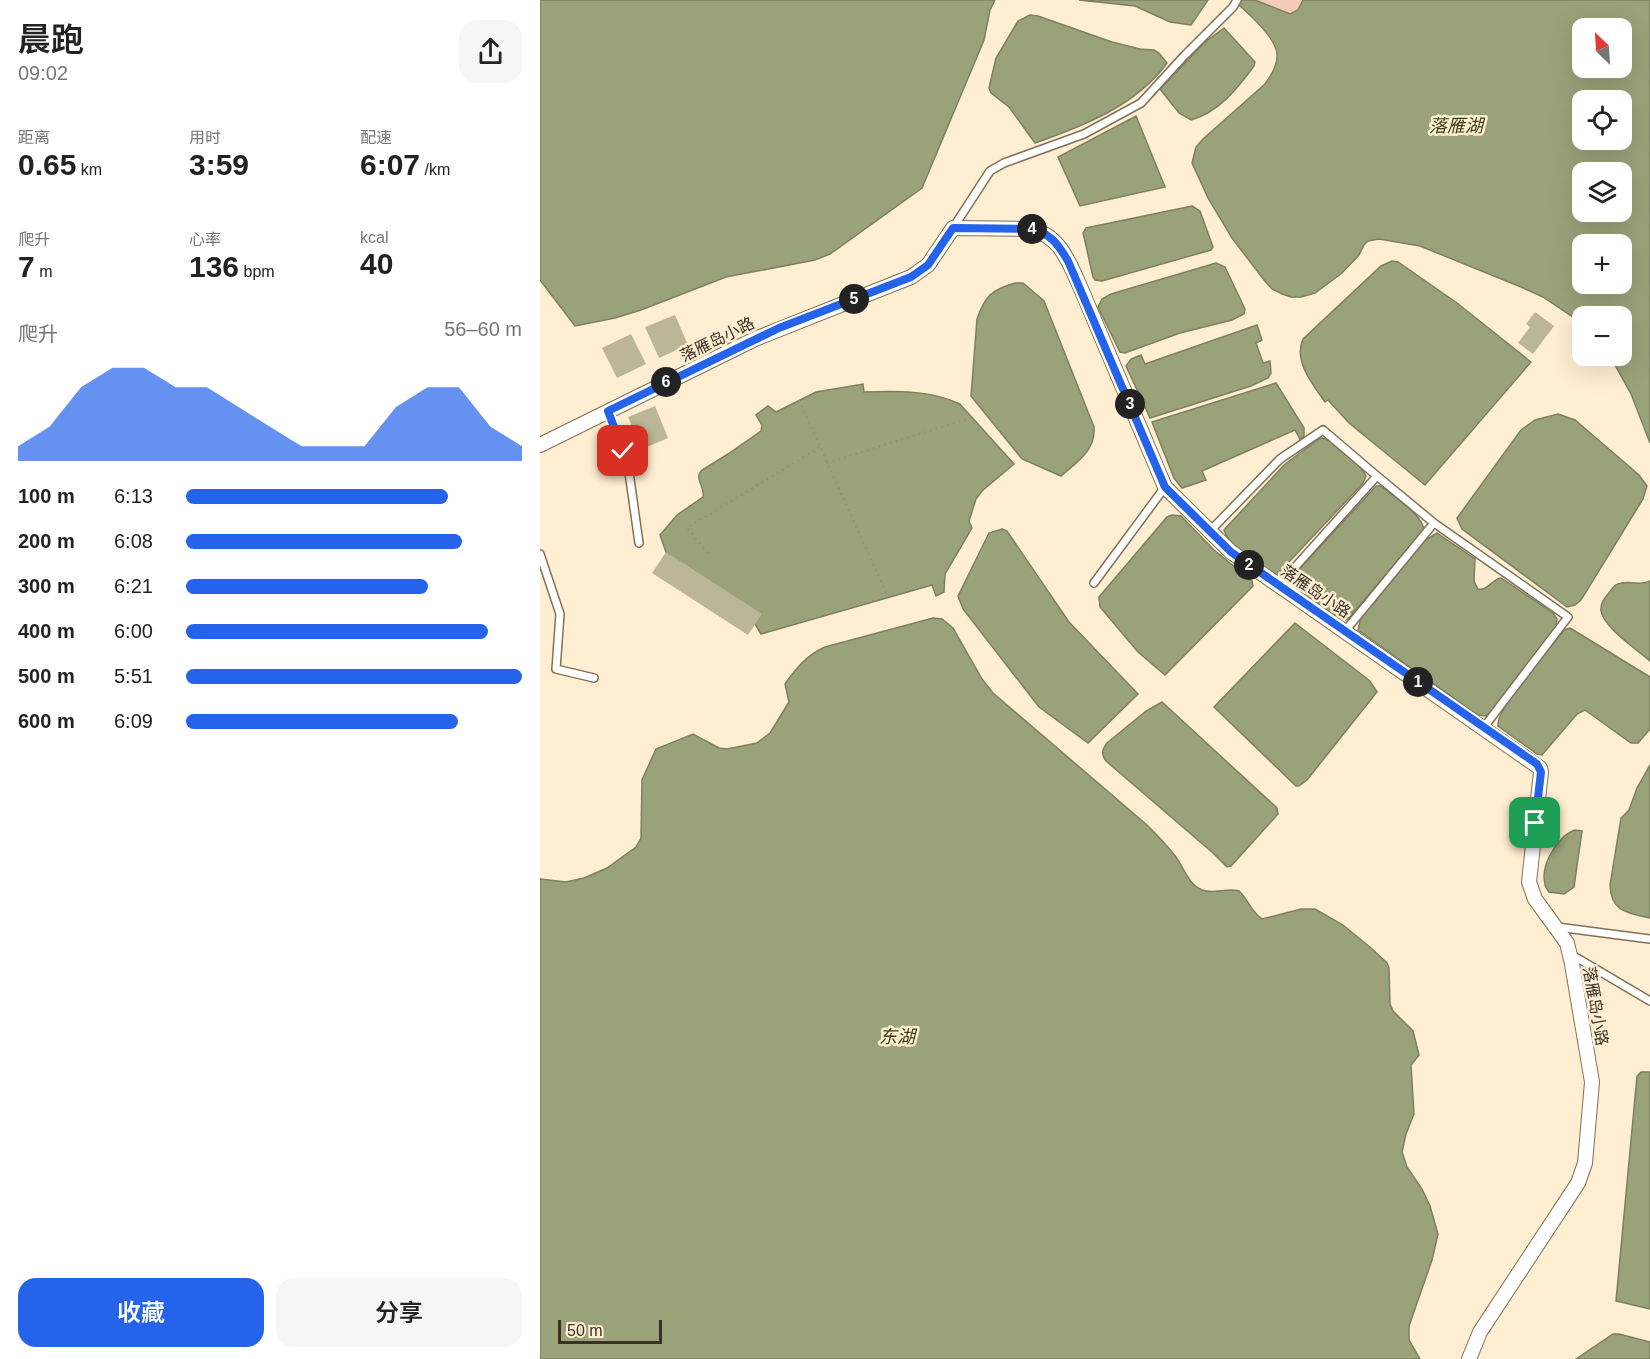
<!DOCTYPE html>
<html lang="zh">
<head>
<meta charset="utf-8">
<style>
  :root { --surface:#fff; --page:#f6f6f6; --text:#222; --muted:#767676; --accent:#2563eb }
  body { margin:0; font-family:Helvetica,"Noto Sans SC",sans-serif; background:var(--page); color:var(--text); height:100vh; display:flex; flex-direction:column; font-size:22px; white-space:nowrap }
  * { box-sizing:border-box; margin:0 }
  p { font-size:20px; color:var(--muted) }
  .icon { flex:none; width:33px; height:33px; fill:none; stroke:currentColor; stroke-width:2; stroke-linecap:round; stroke-linejoin:round }
  .map { position:relative; flex:1; overflow:hidden }
  .sheet { display:flex; flex-direction:column; background:var(--surface); width:540px }
  .sheet>* { flex:none }
  .needle { width:39px; rotate:335deg }
  .fabs { position:absolute; left:1032px; top:18px; display:grid; gap:12px }
  .fabs a { display:grid; place-items:center; width:60px; height:60px; border-radius:12px; background:var(--surface); box-shadow:0 6px 24px #0002; font-size:30px }
  .scale { position:absolute; left:18px; bottom:15px; width:104px; box-sizing:border-box; padding-left:6px; border:3px solid #373126; border-top:0; font-size:16px; line-height:21px; white-space:nowrap; color:#373126; -webkit-text-stroke:4px #ffeed1; paint-order:stroke }
  .pin { position:absolute; display:grid; place-items:center; width:51px; height:51px; color:#fff; margin:-26px; border-radius:12px; box-shadow:0 3px 9px #0006 }
  .km { position:absolute; width:30px; height:30px; margin:-15px; border-radius:50%; background:#222; color:#fff; font-size:16px; line-height:30px; text-align:center }
  .round { display:grid; place-items:center; flex:none; width:63px; height:63px; border-radius:18px; background:var(--page) }
  .summary { display:flex; align-items:center; justify-content:space-between; height:102px; padding:0 18px }
  h1 { font-size:33px; font-weight:600; line-height:45px }
  .figures { display:grid; grid-template-columns:repeat(3,1fr); gap:9px; height:102px; padding:6px 18px }
  .figures div { display:grid; align-content:center }
  .figures b { font-size:30px; font-weight:600 }
  .figures small { font-size:16px; font-weight:400 }
  .figures p { font-size:16px }
  .chart { height:168px; padding:12px 18px }
  .chart p { display:flex; justify-content:space-between }
  .chart svg { width:100%; height:108px; margin-top:6px; fill:var(--accent); opacity:.7 }
  .primary-button { display:flex; gap:12px; margin-top:auto; padding:12px 18px }
  .primary-button a { flex:1; height:69px; border-radius:18px; background:var(--accent); color:#fff; font-size:24px; font-weight:600; line-height:69px; text-align:center }
  .primary-button a+a { background:var(--page); color:var(--text) }
  ul { padding:0 18px; list-style:none; font-size:20px }
  li { display:grid; grid-template-columns:96px 72px 1fr; align-items:center; height:45px }
  li i { height:15px; border-radius:8px; background:var(--accent) }
  main { display:flex; flex:1; min-height:0 }
  .map>svg:first-child { display:block }
  .green { fill:#f4cbba }
  .water { fill:#99a279; stroke:#7c8060; stroke-width:1.5; fill-rule:evenodd }
  .building { fill:#bbb697 }
  .lines { fill:none; stroke-linecap:round; stroke-linejoin:round }
  .lane-casing { stroke:#807158; stroke-width:10 }
  .street-casing { stroke:#807158; stroke-width:16 }
  .path { stroke:#9a8e7a; stroke-width:2; stroke-dasharray:1.5 4.5; stroke-linecap:butt }
  .lane { stroke:#fff; stroke-width:7 }
  .street { stroke:#fff; stroke-width:14 }
  .route-casing { stroke:#fff; stroke-width:12 }
  .route { stroke:#2563eb; stroke-width:8 }
  .labels { text-anchor:middle; stroke-width:5; stroke-linejoin:round; paint-order:stroke }
  .street-label { font-size:16px; fill:#373126; stroke:#ffeed1 }
  .water-label { font-size:18px; font-style:italic; fill:#38400f; stroke:#ffeed1 }
</style>
</head>
<body>
<main>
<section class="sheet">
<div class="summary"><div><h1>晨跑</h1><p>09:02</p></div><a class="round"><svg class="icon" aria-label="share" viewBox="0 0 24 24"><path d="M12 15V3M7 8l5-5 5 5M5 13v7h14v-7"/></svg></a></div>
<div class="figures">
<div><p>距离</p><b>0.65<small> km</small></b></div>
<div><p>用时</p><b>3:59</b></div>
<div><p>配速</p><b>6:07<small> /km</small></b></div>
</div>
<div class="figures">
<div><p>爬升</p><b>7<small> m</small></b></div>
<div><p>心率</p><b>136<small> bpm</small></b></div>
<div><p>kcal</p><b>40</b></div>
</div>
<div class="chart"><p><span>爬升</span>56–60 m</p>
<svg viewBox="0 0 160 44" preserveAspectRatio="none"><path d="M0 44V38L10 30L20 14L30 6L40 6L50 14L60 14L70 22L80 30L90 38L100 38L110 38L120 22L130 14L140 14L150 30L160 38V44z"/></svg>
</div>
<ul>
<li><b>100 m</b>6:13<i style="width:78%"></i></li>
<li><b>200 m</b>6:08<i style="width:82%"></i></li>
<li><b>300 m</b>6:21<i style="width:72%"></i></li>
<li><b>400 m</b>6:00<i style="width:90%"></i></li>
<li><b>500 m</b>5:51<i style="width:100%"></i></li>
<li><b>600 m</b>6:09<i style="width:81%"></i></li>
</ul>
<div class="primary-button"><a>收藏</a><a>分享</a></div>
</section>
<div class="map">
<svg width="1110" height="1359" viewBox="0 0 1110 1359">
  <rect width="100%" height="100%" fill="#ffeed1"/>
  <path class="green" d="M715,0H763L758,10L750,14Z"/>
  <path class="water" d="M0,0H455L450,10L444,40L382,188L290,254L275,260L186,277L101,310L75,318L35,326L0,280Z
    M539,0H668L651,25L630,22L595,6Z
    M693,0H715L750,14L758,10L763,0H1110V443L1091,394L1070,356H1082V316H1042V323L1003,297L981,287L880,246L839,239L828,241L824,245L819,255L802,273L775,293L761,297H751L742,294L732,289L724,280L692,238L668,198L652,163L656,147L663,139L725,84C731,76 738,65 737,54C736,37 706,11 693,0ZM1042,28H1082V68H1042ZM1042,100H1082V140H1042ZM1042,172H1082V212H1042ZM1042,244H1082V284H1042Z
    M490,15L498,16L572,42L600,49L614,50L619,53L627,63C596,106 543,126 495,143L469,107L451,93L449,88L456,58L478,21Z
    M684,28L715,62L714,66C697,89 679,112 651,120L639,113L620,89L665,42Z
    M596,116L625,187L540,206L518,157Z
    M652,206L660,211L673,247L671,250L562,281L555,280L553,277L544,237L543,233L546,228Z
    M852,261L858,262L917,303L991,362L885,485L809,423L788,400L785,402C773,385 753,361 763,339L841,266Z
    M676,263L685,267L705,309L704,314L692,320L640,333L585,353L580,352L558,307L562,299L571,294Z
    M475,283H483L504,301L554,427C556,450 537,462 521,476L482,459L431,396L437,319C445,296 451,290 475,283Z
    M717,325L722,340L716,343L723,363L730,361L731,373L728,378L711,386L610,418L586,366L591,359L601,355L605,364Z
    M736,383L764,428V437L760,439L755,430L662,471L666,480L642,488L634,478L612,422Z
    M323,384L324,392C356,391 391,390 420,404L474,464L442,491L436,499L429,521L432,528L405,574L404,592L396,596L392,585L221,634L215,624L126,552L120,535L137,515L163,497C166,487 153,479 162,470L188,454L221,431L222,425L216,415L228,406L236,412L276,392Z
    M1018,414L1035,420L1099,475L1107,486L1103,499L1041,600L1035,605L1027,607L922,529L917,518L981,430L995,420Z
    M780,438C793,438 821,465 826,476L823,483L736,576L733,575C720,565 688,547 684,530L744,465Z
    M836,486H841C853,496 882,514 884,530L808,619L802,621L756,591L752,577Z
    M632,515L641,516L674,550L712,581L713,586L625,675L598,652L560,607L559,597L627,517Z
    M462,529L467,531L529,622L598,694L548,743L499,707L423,609L418,596L449,533Z
    M897,533L935,559L934,581L938,589C948,591 952,579 961,578L1013,613L1017,619L1016,626L951,713L946,716L938,715L929,709L818,630L821,617L884,541Z
    M1110,581V661C1098,650 1063,627 1061,611C1060,604 1064,599 1068,594C1071,590 1074,585 1078,584C1088,579 1099,587 1110,581Z
    M393,618L402,619L413,628L442,679L453,693L607,825C617,835 627,845 636,857C644,868 648,884 662,890C674,895 687,887 699,891C708,899 712,913 722,919L761,909H775L803,925L831,948L847,963L849,968L850,1004L853,1011L873,1031L879,1055L871,1065L874,1114L866,1134L862,1152L867,1167L882,1189L890,1206L898,1234L892,1260L869,1326V1340L880,1359H0V879L26,882L44,878L67,868L96,847L101,838L102,780L116,749L153,734L179,748L187,749L217,743L230,733L249,702L245,684C256,668 267,655 285,647Z
    M755,623L830,681L837,692L767,780L759,786H756L674,707Z
    M1030,628L1110,677V729L1098,743H1091L1045,710L1037,714L1002,755L997,754L958,726C956,707 1010,648 1024,630Z
    M622,702L737,808L738,814L691,866L687,867L673,853L566,761C561,754 562,750 567,743L606,711Z
    M1110,765V918C1088,913 1071,912 1070,885L1081,818L1089,810L1097,788Z
    M1035,830L1042,831L1034,887L1024,894L1009,892C994,874 1016,836 1035,830Z
    M1101,1072H1110V1309L1076,1301L1097,1076Z
    M1073,1334H1079L1110,1342V1359H1036Z"/>
  <path class="building" d="M995,312L1014,326L993,354L978,343L990,327L986,324Z
    M135,315L148,345L119,358L105,327Z
    M91,334L106,364L77,378L62,348Z
    M115,406L128,438L102,449L88,417Z
    M126,552L222,614L208,635L112,573Z"/>
  <g class="lines">
    <g class="lane-casing">
      <path id="lane" d="M413,228L450,171L464,163L544,134L601,103L644,56L693,7L697,0
        M68,411L88,465L99,543
        M670,531L740,459L783,430L837,476L894,523L1028,617L944,727
        M0,554L20,614L16,669L54,678
        M554,583L625,487
        M738,586L837,476
        M805,631L894,523
        M1017,927L1110,939
        M1032,955L1110,1001"/>
    </g>
    <g class="street-casing">
      <path id="street" d="M0,445L215,339L371,277L388,265L413,228L489,229C521,234 530,265 542,291L625,487L691,552L1000,768L1001,772L989,882L995,899L1027,943L1032,964L1052,1082L1045,1163L1038,1183L940,1332L929,1359"/>
    </g>
    <path class="path" d="M259,400L348,597
      M287,463L433,417
      M168,553L147,528L280,447"/>
    <use href="#lane" class="lane"/>
    <use href="#street" class="street"/>
  </g>
  <g class="lines">
    <g class="route-casing">
      <path id="route" d="M83,451L68,411L239,328L371,277L388,265L413,228L489,229C510,232 518,244 528,261L625,487L691,552L997,764L1001,772L995,823"/>
    </g>
    <use href="#route" class="route"/>
  </g>
  <g class="labels">
    <g class="street-label">
      <text transform="translate(177 339) rotate(-26)" y="6">落雁岛小路</text>
      <text transform="translate(776 591) rotate(34)" y="6">落雁岛小路</text>
      <text transform="translate(1056 1006) rotate(80)" y="6">落雁岛小路</text>
    </g>
    <g class="water-label">
      <text x="916" y="132">落雁湖</text>
      <text x="357" y="1043">东湖</text>
    </g>
  </g>
</svg>
<div class="fabs">
<a><svg class="needle" viewBox="-14 -14 28 28"><path d="M0-13l5 13h-10z" fill="#e53935"/><path d="M0 13l5-13h-10z" fill="#767676"/></svg></a>
<a><svg class="icon" aria-label="locate" viewBox="0 0 24 24"><circle cx="12" cy="12" r="6"/><path d="M12 2v4M12 18v4M2 12h4M18 12h4"/></svg></a>
<a><svg class="icon" aria-label="layers" viewBox="0 0 24 24"><path d="M12 4l9 5-9 5-9-5zM3 14l9 5 9-5"/></svg></a>
<a>+</a>
<a>−</a>
</div>
<div class="scale">50 m</div>
<div class="pin" style="left:995px;top:823px;background:#1e9e55"><svg class="icon" aria-label="arrive" viewBox="0 0 24 24"><path d="M6 21V4h12l-3 4 3 4H6"/></svg></div>
<div class="pin" style="left:83px;top:451px;background:#d93025"><svg class="icon" aria-label="check" viewBox="0 0 24 24"><path d="M5 12l5 5 9-10"/></svg></div>
<b class="km" style="left:878px;top:682px">1</b>
<b class="km" style="left:709px;top:565px">2</b>
<b class="km" style="left:590px;top:404px">3</b>
<b class="km" style="left:492px;top:229px">4</b>
<b class="km" style="left:314px;top:299px">5</b>
<b class="km" style="left:126px;top:382px">6</b>
</div>
</main>
</body>
</html>
